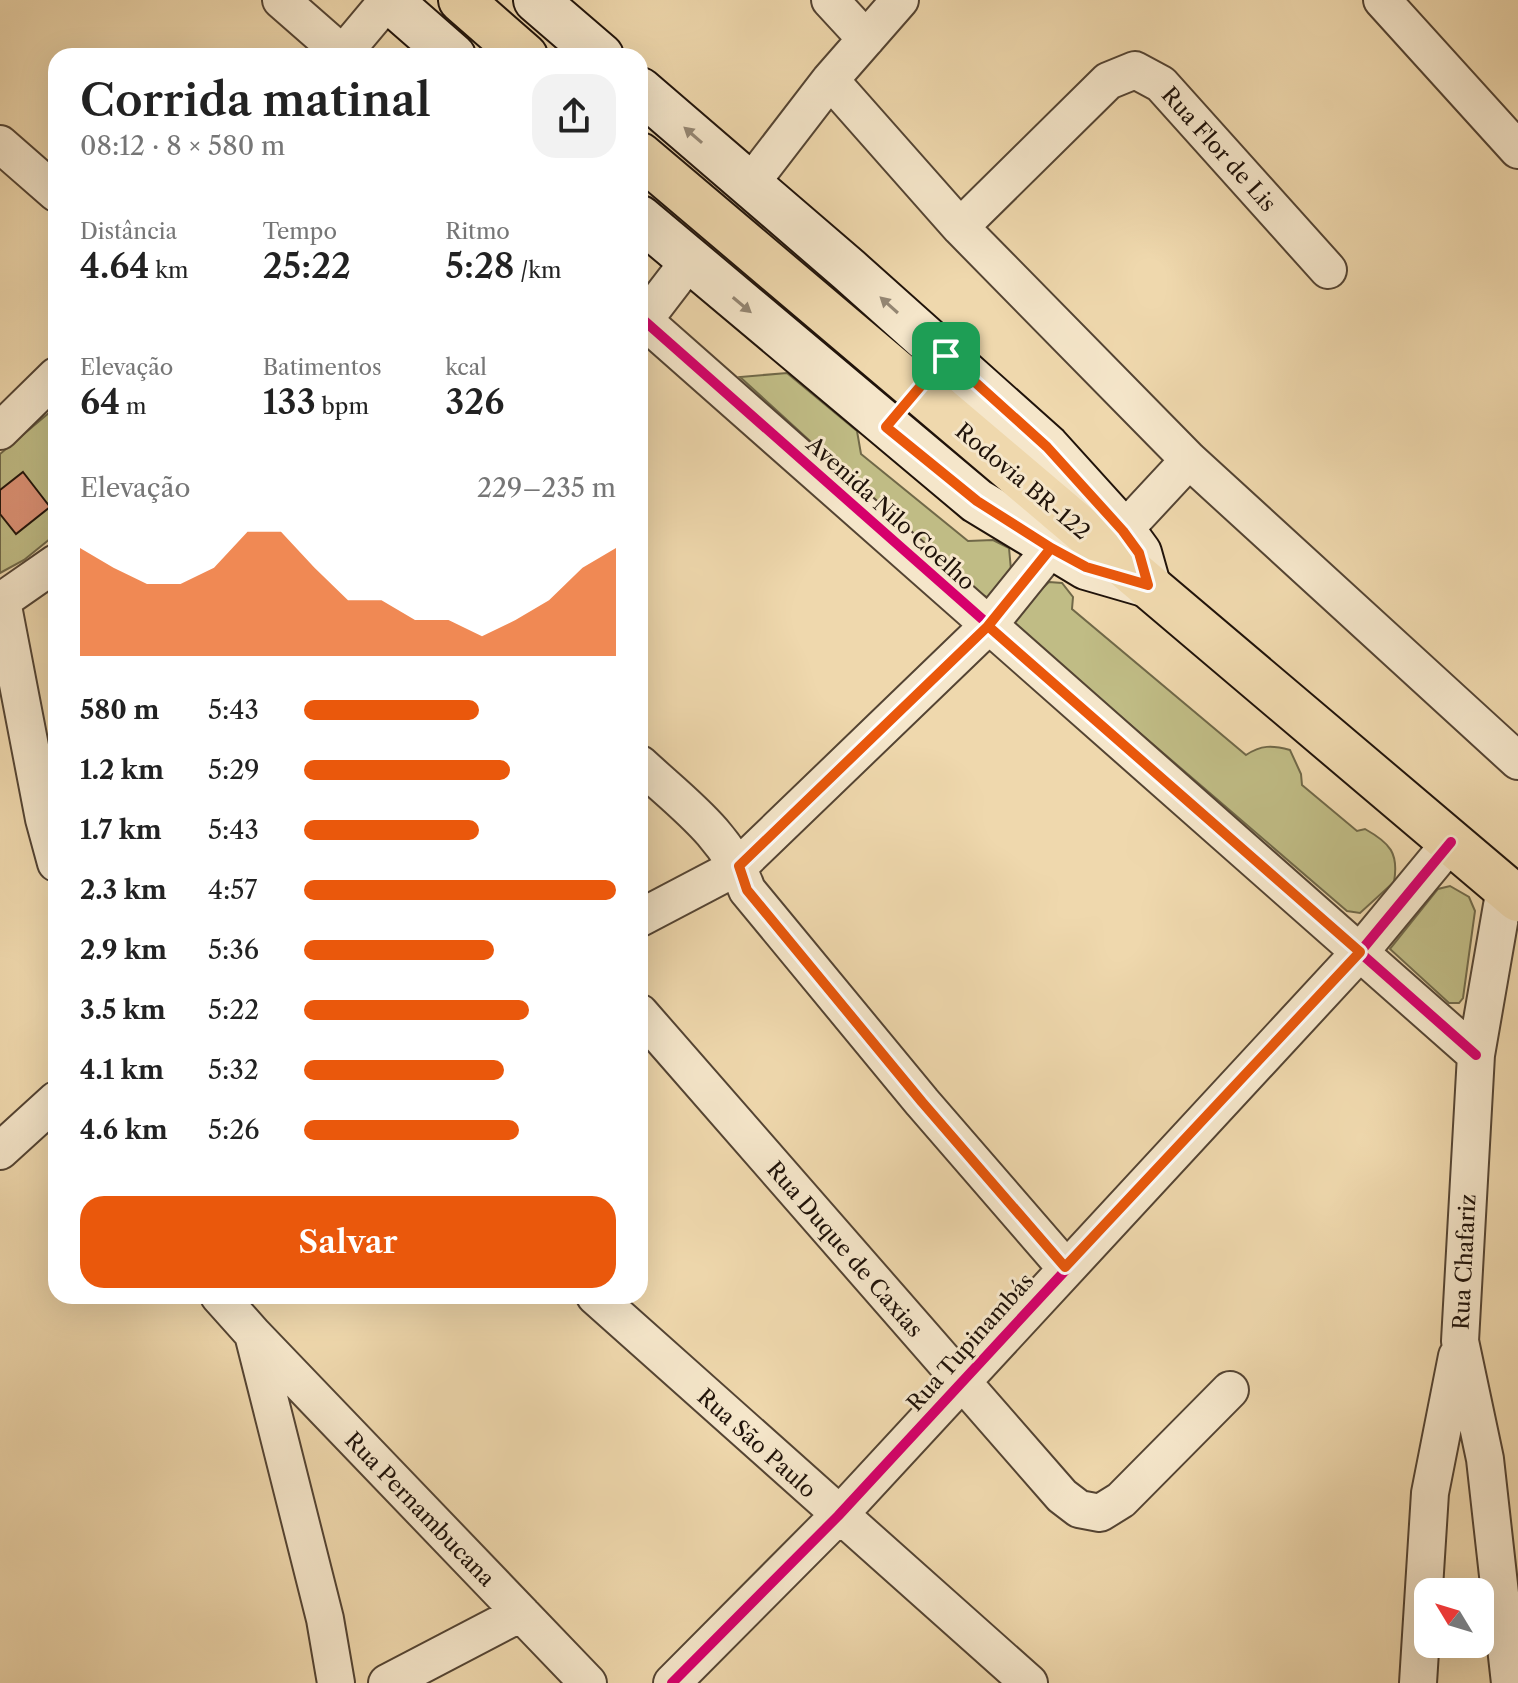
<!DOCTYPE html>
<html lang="pt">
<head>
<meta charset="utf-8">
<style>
  :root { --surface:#fff; --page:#f2f2f2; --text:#222; --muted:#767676; --accent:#ea580c }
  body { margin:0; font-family:"Libre Caslon Text",serif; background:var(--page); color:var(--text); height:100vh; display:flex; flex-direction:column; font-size:30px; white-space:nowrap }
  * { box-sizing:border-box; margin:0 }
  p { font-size:26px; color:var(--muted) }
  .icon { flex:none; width:44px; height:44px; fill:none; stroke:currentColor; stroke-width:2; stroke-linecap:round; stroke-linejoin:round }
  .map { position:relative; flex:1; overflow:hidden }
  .side { position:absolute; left:48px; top:48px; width:600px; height:1256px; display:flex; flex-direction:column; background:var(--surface); border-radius:24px; box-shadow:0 8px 32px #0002 }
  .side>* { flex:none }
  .needle { width:52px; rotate:308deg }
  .buttons { position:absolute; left:1414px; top:1578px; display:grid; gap:16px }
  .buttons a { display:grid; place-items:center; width:80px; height:80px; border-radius:16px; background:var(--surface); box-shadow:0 8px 32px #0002; font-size:40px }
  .pin { position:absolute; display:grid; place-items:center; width:68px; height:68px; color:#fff; margin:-34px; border-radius:16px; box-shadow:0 4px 12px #0006 }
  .round { display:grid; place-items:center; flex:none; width:84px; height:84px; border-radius:24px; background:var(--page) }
  .summary { display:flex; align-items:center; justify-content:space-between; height:136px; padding:0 32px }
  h1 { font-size:44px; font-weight:600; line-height:60px }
  .figures { display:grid; grid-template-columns:repeat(3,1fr); gap:12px; height:136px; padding:8px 32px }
  .figures div { display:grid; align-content:center }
  .figures b { font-size:34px; font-weight:600 }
  .figures small { font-size:22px; font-weight:400 }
  .figures p { font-size:22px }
  .chart { height:224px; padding:16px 32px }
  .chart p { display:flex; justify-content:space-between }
  .chart svg { width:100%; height:144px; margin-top:8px; fill:var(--accent); opacity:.7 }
  .cta { display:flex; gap:16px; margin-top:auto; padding:16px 32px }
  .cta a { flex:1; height:92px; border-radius:24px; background:var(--accent); color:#fff; font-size:32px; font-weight:600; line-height:92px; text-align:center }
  ul { padding:0 32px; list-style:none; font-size:26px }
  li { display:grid; grid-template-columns:128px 96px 1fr; align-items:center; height:60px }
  li i { height:20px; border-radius:10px; background:var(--accent) }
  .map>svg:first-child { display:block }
  .green { fill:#c0bc85; stroke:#706848; stroke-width:2 }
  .building { fill:#de9276; stroke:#20130a; stroke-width:2 }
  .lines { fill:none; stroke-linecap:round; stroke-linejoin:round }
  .minor-casing { stroke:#544433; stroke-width:40 }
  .secondary-casing { stroke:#20130a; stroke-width:48 }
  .trunk-casing { stroke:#20130a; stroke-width:48 }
  .minor { stroke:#f5e6ca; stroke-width:36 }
  .secondary { stroke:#f5e6ca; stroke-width:44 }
  .trunk { stroke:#efd8ad; stroke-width:44 }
  .cycleway-casing { stroke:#f5e6ca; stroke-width:15 }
  .cycleway { stroke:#d6006c; stroke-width:10 }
  .oneway { fill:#958774 }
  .route-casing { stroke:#fff; stroke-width:16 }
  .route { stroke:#ea580c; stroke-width:10 }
  .labels { text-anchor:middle; stroke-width:6; stroke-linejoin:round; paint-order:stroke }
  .street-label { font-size:22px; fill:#20130a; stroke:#f5e6ca }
</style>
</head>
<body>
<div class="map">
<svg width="1518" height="1683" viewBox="0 0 1518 1683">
  <rect width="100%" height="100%" fill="#efd8ad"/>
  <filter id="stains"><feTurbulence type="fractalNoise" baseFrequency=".0025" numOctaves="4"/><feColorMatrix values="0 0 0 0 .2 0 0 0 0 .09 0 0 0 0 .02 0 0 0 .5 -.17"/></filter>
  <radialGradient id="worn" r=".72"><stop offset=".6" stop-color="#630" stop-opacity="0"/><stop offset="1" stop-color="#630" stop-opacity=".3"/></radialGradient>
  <path class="green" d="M787,373L857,431L861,454L968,541L993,540L1009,548L1011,570L989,598L975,592L740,377Z
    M56,407V534L24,560L0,573V454Z
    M1049,582L1062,583L1073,597L1072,609L1246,755C1261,745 1272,745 1290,750L1301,774L1302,785L1357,831L1365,829C1390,843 1399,853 1394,882L1360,913L1347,911L1013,624L1015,614Z
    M1450,886L1469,897L1475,911L1463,998L1459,1003H1449L1390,949L1438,889Z"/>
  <path class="building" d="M23,472L50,507L16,534L0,514V490Z"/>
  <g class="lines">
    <g class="minor-casing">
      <path id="minor" d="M281,0L345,56
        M830,0L866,39
        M1382,0L1518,150
        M341,56L388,0
        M830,80L960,227L1189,460L1518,761
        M0,144L56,193
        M750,184L830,80L900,0
        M960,227L1108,81L1135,70L1161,84L1328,270
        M640,317L1476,1055
        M644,320L690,260
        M0,431L56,376
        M1123,531L1189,460
        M2,601L44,819L56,863
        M0,602L56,563
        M640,764C682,803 728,835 747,890L922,1102L1065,1267
        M1505,888L1476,1055L1460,1341L1485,1459L1510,1683
        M640,918L739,866L988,626L1051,548
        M640,1013L1062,1496L1079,1509L1100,1513L1121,1500L1230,1390
        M0,1151L56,1100
        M219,1296L253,1334L325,1619L336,1683
        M595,1296L1029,1683
        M253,1334L588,1683
        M387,1683L521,1613
        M672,1683L838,1516L1360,952L1451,842
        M1418,1683L1430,1493L1457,1356"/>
    </g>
    <g class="secondary-casing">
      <path id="secondary" d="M389,0L453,56
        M536,0L601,56
        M640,90L849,270L1047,447L1123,531L1139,553L1148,585
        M640,218L977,501L1086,567L1148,585"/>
    </g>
    <g class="trunk-casing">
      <path id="trunk" d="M461,0L525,56
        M640,155L1518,899"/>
    </g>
    <use href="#minor" class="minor"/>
    <use href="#secondary" class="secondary"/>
    <use href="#trunk" class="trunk"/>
    <g class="cycleway-casing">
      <path id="cycleway" d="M640,317L1476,1055
        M672,1683L838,1516L1360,952L1451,842"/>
    </g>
    <use href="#cycleway" class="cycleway"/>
  </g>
  <defs><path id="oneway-solid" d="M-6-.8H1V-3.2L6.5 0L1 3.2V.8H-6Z" transform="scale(2)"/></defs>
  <g class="oneway">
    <use href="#oneway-solid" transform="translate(693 135) rotate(-139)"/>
    <use href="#oneway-solid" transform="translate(742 305) rotate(40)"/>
    <use href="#oneway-solid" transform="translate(889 305) rotate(-138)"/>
  </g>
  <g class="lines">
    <g class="route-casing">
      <path id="route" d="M946,356L886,427L977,501L1051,548L988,626L739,866L747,890L922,1102L1065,1267L1360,952L988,626L1051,548L1086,567L1148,585L1139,553L1123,531L1047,447L946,356"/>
    </g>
    <use href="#route" class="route"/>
  </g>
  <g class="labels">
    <g class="street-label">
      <text transform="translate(1219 149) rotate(48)" y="8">Rua Flor de Lis</text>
      <text transform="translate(1023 481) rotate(40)" y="8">Rodovia BR-122</text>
      <text transform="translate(891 513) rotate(42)" y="8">Avenida Nilo Coelho</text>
      <text transform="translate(845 1249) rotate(49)" y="8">Rua Duque de Caxias</text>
      <text transform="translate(1464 1262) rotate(-87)" y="8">Rua Chafariz</text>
      <text transform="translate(970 1342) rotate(-48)" y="8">Rua Tupinambás</text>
      <text transform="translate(757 1443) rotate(42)" y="8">Rua São Paulo</text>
      <text transform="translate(420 1509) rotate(46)" y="8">Rua Pernambucana</text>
    </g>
  </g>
  <rect width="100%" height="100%" filter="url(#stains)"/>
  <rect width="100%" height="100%" fill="url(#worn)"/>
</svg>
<div class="buttons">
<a><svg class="needle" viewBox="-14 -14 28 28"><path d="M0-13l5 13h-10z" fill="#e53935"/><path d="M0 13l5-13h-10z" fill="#767676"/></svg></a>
</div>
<div class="pin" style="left:946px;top:356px;background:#1e9e55"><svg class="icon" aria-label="arrive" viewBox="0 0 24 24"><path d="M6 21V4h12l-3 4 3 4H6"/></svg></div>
<section class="side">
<div class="summary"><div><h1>Corrida matinal</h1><p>08:12 · 8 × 580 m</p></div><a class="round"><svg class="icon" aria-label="share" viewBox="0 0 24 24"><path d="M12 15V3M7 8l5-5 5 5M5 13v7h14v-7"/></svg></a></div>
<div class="figures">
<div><p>Distância</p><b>4.64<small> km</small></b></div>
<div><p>Tempo</p><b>25:22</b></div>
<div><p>Ritmo</p><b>5:28<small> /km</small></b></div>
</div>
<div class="figures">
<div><p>Elevação</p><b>64<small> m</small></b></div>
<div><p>Batimentos</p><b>133<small> bpm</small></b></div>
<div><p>kcal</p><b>326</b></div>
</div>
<div class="chart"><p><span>Elevação</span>229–235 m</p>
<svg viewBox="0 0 160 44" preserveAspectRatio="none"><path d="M0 44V11L10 17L20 22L30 22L40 17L50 6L60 6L70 17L80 27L90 27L100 33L110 33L120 38L130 33L140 27L150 17L160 11V44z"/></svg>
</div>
<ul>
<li><b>580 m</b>5:43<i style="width:56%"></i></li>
<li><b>1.2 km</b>5:29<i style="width:66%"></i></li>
<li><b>1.7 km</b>5:43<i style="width:56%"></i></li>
<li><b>2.3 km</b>4:57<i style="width:100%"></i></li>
<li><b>2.9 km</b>5:36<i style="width:61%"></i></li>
<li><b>3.5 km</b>5:22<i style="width:72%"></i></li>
<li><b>4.1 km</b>5:32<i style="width:64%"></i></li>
<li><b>4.6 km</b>5:26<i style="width:69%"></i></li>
</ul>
<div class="cta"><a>Salvar</a></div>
</section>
</div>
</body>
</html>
